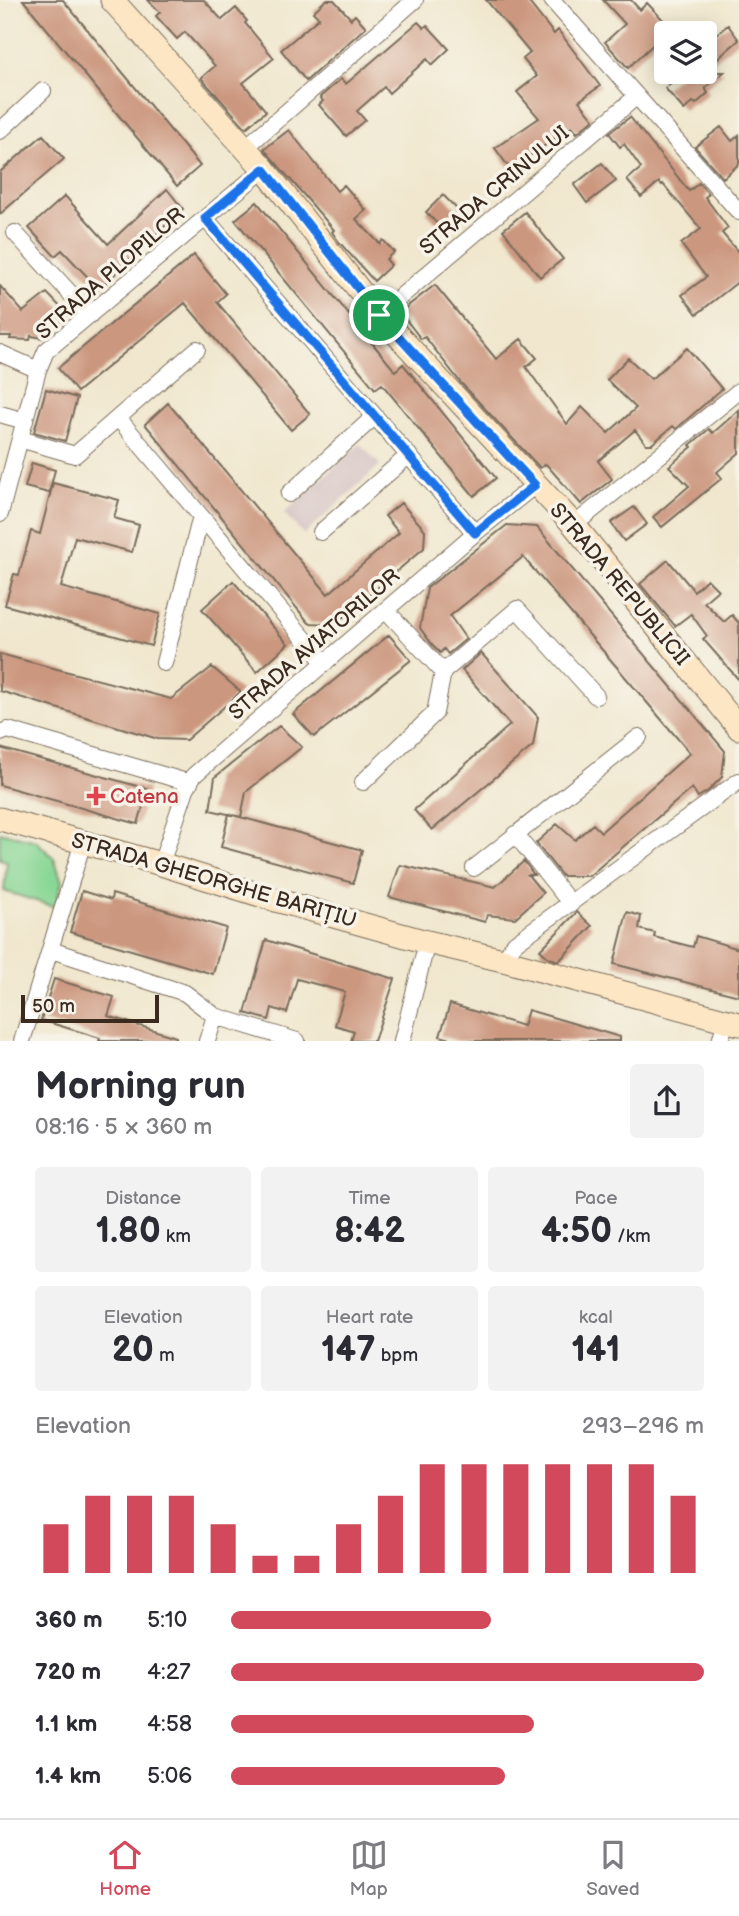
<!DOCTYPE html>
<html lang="en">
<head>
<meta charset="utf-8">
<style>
  :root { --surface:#fff; --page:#f2f2f3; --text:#2b2b33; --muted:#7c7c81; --line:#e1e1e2; --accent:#d1495b }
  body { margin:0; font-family:"Balsamiq Sans",sans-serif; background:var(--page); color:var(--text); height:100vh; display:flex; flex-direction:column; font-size:26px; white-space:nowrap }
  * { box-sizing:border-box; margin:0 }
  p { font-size:23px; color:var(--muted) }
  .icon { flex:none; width:38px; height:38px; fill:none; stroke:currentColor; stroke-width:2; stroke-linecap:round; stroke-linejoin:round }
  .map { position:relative; height:1041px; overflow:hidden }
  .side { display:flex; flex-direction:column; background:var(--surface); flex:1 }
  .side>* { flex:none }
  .controls { position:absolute; left:654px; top:21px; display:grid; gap:14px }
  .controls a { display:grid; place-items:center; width:63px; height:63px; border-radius:7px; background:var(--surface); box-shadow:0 4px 18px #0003; font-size:35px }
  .scale { position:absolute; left:21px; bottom:18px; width:138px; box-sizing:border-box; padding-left:7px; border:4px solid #3b2a1e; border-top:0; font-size:19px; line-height:24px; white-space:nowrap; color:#3b2a1e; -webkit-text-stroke:5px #f7f3e8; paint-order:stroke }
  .pin { position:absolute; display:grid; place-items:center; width:60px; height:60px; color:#fff; margin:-30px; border:4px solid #fff; border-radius:50%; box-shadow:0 2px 7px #0007 }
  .round { display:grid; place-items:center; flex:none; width:74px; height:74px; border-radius:7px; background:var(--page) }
  .summary { display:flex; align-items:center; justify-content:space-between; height:119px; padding:0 35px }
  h1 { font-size:38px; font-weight:800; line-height:52px }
  .figures { display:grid; grid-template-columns:repeat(3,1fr); gap:10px; height:119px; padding:7px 35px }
  .figures div { display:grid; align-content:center; border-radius:7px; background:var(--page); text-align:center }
  .figures b { font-size:35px; font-weight:800 }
  .figures small { font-size:19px; font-weight:400 }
  .figures p { font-size:19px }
  .chart { height:196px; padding:14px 35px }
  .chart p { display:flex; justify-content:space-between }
  .chart svg { width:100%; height:126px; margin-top:7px; stroke:var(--accent); stroke-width:6 }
  ul { padding:0 35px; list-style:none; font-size:23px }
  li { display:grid; grid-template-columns:112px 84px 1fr; align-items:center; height:52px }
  li i { height:18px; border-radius:9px; background:var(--accent) }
  .dock { display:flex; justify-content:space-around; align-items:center; height:98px; border-top:2px solid var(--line); background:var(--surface); font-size:19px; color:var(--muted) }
  .dock a { display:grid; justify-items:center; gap:4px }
  .dock .current { color:var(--accent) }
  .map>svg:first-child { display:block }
  .industrial { fill:#d2bfc0 }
  .green { fill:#89d796; stroke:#62805a; stroke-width:2 }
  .building { fill:#cc977f }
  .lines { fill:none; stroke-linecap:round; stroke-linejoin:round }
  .street-casing { stroke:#7a6c5c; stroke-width:18 }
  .secondary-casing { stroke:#7a6c5c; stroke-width:25 }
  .street { stroke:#fff; stroke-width:16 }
  .secondary { stroke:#fce6c4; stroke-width:23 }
  .route-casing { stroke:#fff; stroke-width:14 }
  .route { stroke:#1a73e8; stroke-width:9 }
  .health-dot { fill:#e0444e; stroke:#f7f3e8; stroke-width:2.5 }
  .labels { text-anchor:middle; stroke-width:7; stroke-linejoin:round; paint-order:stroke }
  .street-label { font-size:21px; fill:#3b2a1e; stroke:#f7f3e8 }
  .health-label { font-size:21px; fill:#be3a42; stroke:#f7f3e8; text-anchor:start }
</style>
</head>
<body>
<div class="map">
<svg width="739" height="1041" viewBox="0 0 739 1041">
  <rect width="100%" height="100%" fill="#f7f3e8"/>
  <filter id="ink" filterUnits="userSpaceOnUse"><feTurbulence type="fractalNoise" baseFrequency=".0143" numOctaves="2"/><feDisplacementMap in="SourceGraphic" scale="14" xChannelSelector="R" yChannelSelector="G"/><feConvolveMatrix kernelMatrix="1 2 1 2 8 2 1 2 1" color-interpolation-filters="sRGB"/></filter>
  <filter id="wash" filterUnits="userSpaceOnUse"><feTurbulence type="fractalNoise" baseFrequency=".00686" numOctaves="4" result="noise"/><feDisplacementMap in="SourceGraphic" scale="28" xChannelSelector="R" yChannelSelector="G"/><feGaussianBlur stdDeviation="1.57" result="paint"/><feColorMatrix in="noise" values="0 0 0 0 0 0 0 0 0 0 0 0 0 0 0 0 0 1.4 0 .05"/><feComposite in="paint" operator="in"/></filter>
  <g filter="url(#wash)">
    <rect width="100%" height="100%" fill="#f0e7ce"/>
    <path class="industrial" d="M360,444L380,465L304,535L284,513Z"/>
    <path class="green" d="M0,832L36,841L54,858L62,882L55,907L4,891L7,861L0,859Z"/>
    <g id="blocks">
      <path class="building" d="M23,0H63L200,166L177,186Z
        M148,0H204L222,20L236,8L247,21L245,23L274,58L243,83L266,111L246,128L201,78L215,66L185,32L177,39L156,16L160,12Z
        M326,0H334L351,19L355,15L366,27L306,81L281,50L319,18L313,12Z
        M486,0H527L554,34L558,30L600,86L579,101L594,119L577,133L572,127L528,157L530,159L513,173L495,148L539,118L517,92L537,76L523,59L530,53Z
        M603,0H631L640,10L647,3L668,25L657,35L660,38L628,68L605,42L625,24Z
        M418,22L424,28L427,25L449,49L432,65L427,59L389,93L384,87L357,111L365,120L346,136L319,105L323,101L320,97L341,79L346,84Z
        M728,25L739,40L705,69V43Z
        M684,72H724L705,88L708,93L696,104L693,102L684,110L665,88Z
        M630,117L689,191L699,183L709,194L705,197L728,228L722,233L739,253V281L697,314L682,295L706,277L681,244L701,229L663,184L662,185L659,182L641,197L627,180L641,168L624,144L620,147L609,133Z
        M721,127L732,141L739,135V164L723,178L695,147Z
        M289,130L337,191L344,185L366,210L356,219L380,244L383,240L394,252L386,259L391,265L374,281L339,242L332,232L334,230L264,149Z
        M43,135L64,159L0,214V172Z
        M602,163L616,181L587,203L574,185Z
        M167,189L183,209L99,289L62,250L55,256L29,228L65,196L108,244Z
        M443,195L458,210L441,228L426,212Z
        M257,202L395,371L403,364L496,478L474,496L382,384L375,389L235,220Z
        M525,212L563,259L540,277L503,230Z
        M194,255L226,294L217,302L310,414L291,430L185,303L77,392L58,368Z
        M435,285L496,359L521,339L537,358L526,367L567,424L582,407L608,433L636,408L607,380L628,358L651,379L687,348L722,389L676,429L673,426L652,444H646L635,430L598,461L612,479L581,504L546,464L540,468L461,383L425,337L421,339L400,312Z
        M0,286L23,312L47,293L68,315L43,338L31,336L30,340L10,339L11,336H0Z
        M46,389L77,398L65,441L34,432Z
        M168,403L328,594L399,533L385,516L401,503L425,530L424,548L335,624L309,623L145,424Z
        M739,410V453L717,472L722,478L662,527L653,517L689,486L669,466L692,447L690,445L709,429L713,433Z
        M32,463L55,470L49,493L25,487Z
        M53,483L119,500L114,518L139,525L132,552L75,537L61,587L160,614L151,646L5,605L14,574L19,575L31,531L40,534Z
        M634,507L647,524L624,541L611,523Z
        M507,525L537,527L725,751L722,777L708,791L698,797L692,788L589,876H562L536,843L557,824L575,840L593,824L601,832L690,753L523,557L450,616L466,639L448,654L444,649L440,653L431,643L420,628L427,588Z
        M668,560L694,591L707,579L718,590L704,602L724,622L732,615L739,623V680L703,639L707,636L691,614L675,626L640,584Z
        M233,581L288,644L257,672L202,609Z
        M389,635L411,660L314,737L293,714Z
        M481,653L538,717L533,746L432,830L414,810L510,725L462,670Z
        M0,654L171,699L212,667L241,692L186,740L158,739L0,691Z
        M279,726L302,747L246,792L241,817L210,810L215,777Z
        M0,748L148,789L138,824L0,785Z
        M229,814L362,850L353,883L221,847Z
        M524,861L534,875H528L543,893L515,918L487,915L485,922L389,897L400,865L495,887Z
        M82,891L111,900L112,894L226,928L213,974L70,932Z
        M577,912L592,926L559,961L549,958L540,950Z
        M627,912L641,916L639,929L655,933L654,937L693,947L696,936L739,949V996L614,964Z
        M266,940L395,979L374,1041H351L354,1031L335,1025L345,992L297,979L287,1013L272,1008L269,1020L245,1013Z
        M54,979L114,997L108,1016L176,1037V1041H99L100,1038L41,1020Z
        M450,1004L523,1026L528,1010L620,1037V1041H458L440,1036Z"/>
    </g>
  </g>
  <g filter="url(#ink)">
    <use href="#blocks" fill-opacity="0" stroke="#7a6c5c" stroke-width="2"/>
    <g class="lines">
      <g class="street-casing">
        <path id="street" d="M552,0L739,212
          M0,131L43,91
          M245,148L415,0
          M205,218L475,533
          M15,233L90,315
          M379,315L637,96
          M0,353L38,370
          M0,414L25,421
          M118,418L325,663
          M20,439L75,455L197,349
          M289,494L375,416
          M0,514L38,370L46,351L264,169
          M574,525L739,391
          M321,532L409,455
          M386,610L443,672
          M164,663L201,516
          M0,733L8,730L190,783
          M363,782L435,713L443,672L517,609L596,696
          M515,834L571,904
          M161,864L186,789L193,776L475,533L535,485
          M474,868L639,737
          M51,950L185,993L215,1016
          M503,960L515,943L739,781
          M22,1041L83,842
          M207,1041L215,1016L297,1041
          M402,1041L427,942
          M720,1041L726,1021"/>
      </g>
      <g class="secondary-casing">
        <path id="secondary" d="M112,0L264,169L379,315L574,525L739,728
          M0,819L161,864L279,901L427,942L503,960L739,1024"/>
      </g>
      <use href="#street" class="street"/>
      <use href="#secondary" class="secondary"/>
    </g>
  </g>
  <g class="lines" filter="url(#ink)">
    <g class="route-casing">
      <path id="route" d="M264,169L379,315L535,485L475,533L205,218Z"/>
    </g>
    <use href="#route" class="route"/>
  </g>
  <path class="health-dot" d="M92.5 785.5h7v7h7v7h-7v7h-7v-7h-7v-7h7z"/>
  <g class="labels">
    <g class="street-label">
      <text transform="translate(494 190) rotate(-40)" y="7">STRADA CRINULUI</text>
      <text transform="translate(110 273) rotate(-41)" y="7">STRADA PLOPILOR</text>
      <text transform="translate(620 584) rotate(50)" y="7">STRADA REPUBLICII</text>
      <text transform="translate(314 644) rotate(-41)" y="7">STRADA AVIATORILOR</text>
      <text transform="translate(214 880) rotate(16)" y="7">STRADA GHEORGHE BARIȚIU</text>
    </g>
    <g class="health-label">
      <text x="110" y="803">Catena</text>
    </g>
  </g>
</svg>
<div class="controls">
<a><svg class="icon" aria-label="layers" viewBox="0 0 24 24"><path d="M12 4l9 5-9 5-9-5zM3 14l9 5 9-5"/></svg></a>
</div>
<div class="scale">50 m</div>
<div class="pin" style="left:379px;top:315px;background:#1e9e55"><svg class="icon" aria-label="arrive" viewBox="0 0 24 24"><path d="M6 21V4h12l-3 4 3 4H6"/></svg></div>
</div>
<section class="side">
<div class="summary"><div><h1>Morning run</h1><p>08:16 · 5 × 360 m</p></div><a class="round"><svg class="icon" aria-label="share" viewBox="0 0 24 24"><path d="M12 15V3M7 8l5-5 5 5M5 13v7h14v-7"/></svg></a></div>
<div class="figures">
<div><p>Distance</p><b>1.80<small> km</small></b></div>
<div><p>Time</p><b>8:42</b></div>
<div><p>Pace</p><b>4:50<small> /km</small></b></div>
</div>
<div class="figures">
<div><p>Elevation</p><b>20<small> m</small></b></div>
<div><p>Heart rate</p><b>147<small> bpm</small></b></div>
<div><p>kcal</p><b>141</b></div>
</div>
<div class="chart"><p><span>Elevation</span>293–296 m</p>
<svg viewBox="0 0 160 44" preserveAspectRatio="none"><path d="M5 44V27M15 44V17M25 44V17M35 44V17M45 44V27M55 44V38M65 44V38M75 44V27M85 44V17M95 44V6M105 44V6M115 44V6M125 44V6M135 44V6M145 44V6M155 44V17"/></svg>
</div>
<ul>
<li><b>360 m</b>5:10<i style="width:55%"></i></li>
<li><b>720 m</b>4:27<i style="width:100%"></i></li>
<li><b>1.1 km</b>4:58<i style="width:64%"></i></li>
<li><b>1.4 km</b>5:06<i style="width:58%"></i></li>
</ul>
</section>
<nav class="dock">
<a class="current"><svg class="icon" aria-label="home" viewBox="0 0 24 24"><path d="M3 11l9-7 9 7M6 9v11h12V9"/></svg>Home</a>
<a><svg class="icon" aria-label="map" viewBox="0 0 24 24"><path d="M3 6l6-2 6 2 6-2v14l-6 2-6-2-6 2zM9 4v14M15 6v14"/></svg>Map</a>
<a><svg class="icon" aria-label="saved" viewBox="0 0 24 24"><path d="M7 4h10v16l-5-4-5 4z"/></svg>Saved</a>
</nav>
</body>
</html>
